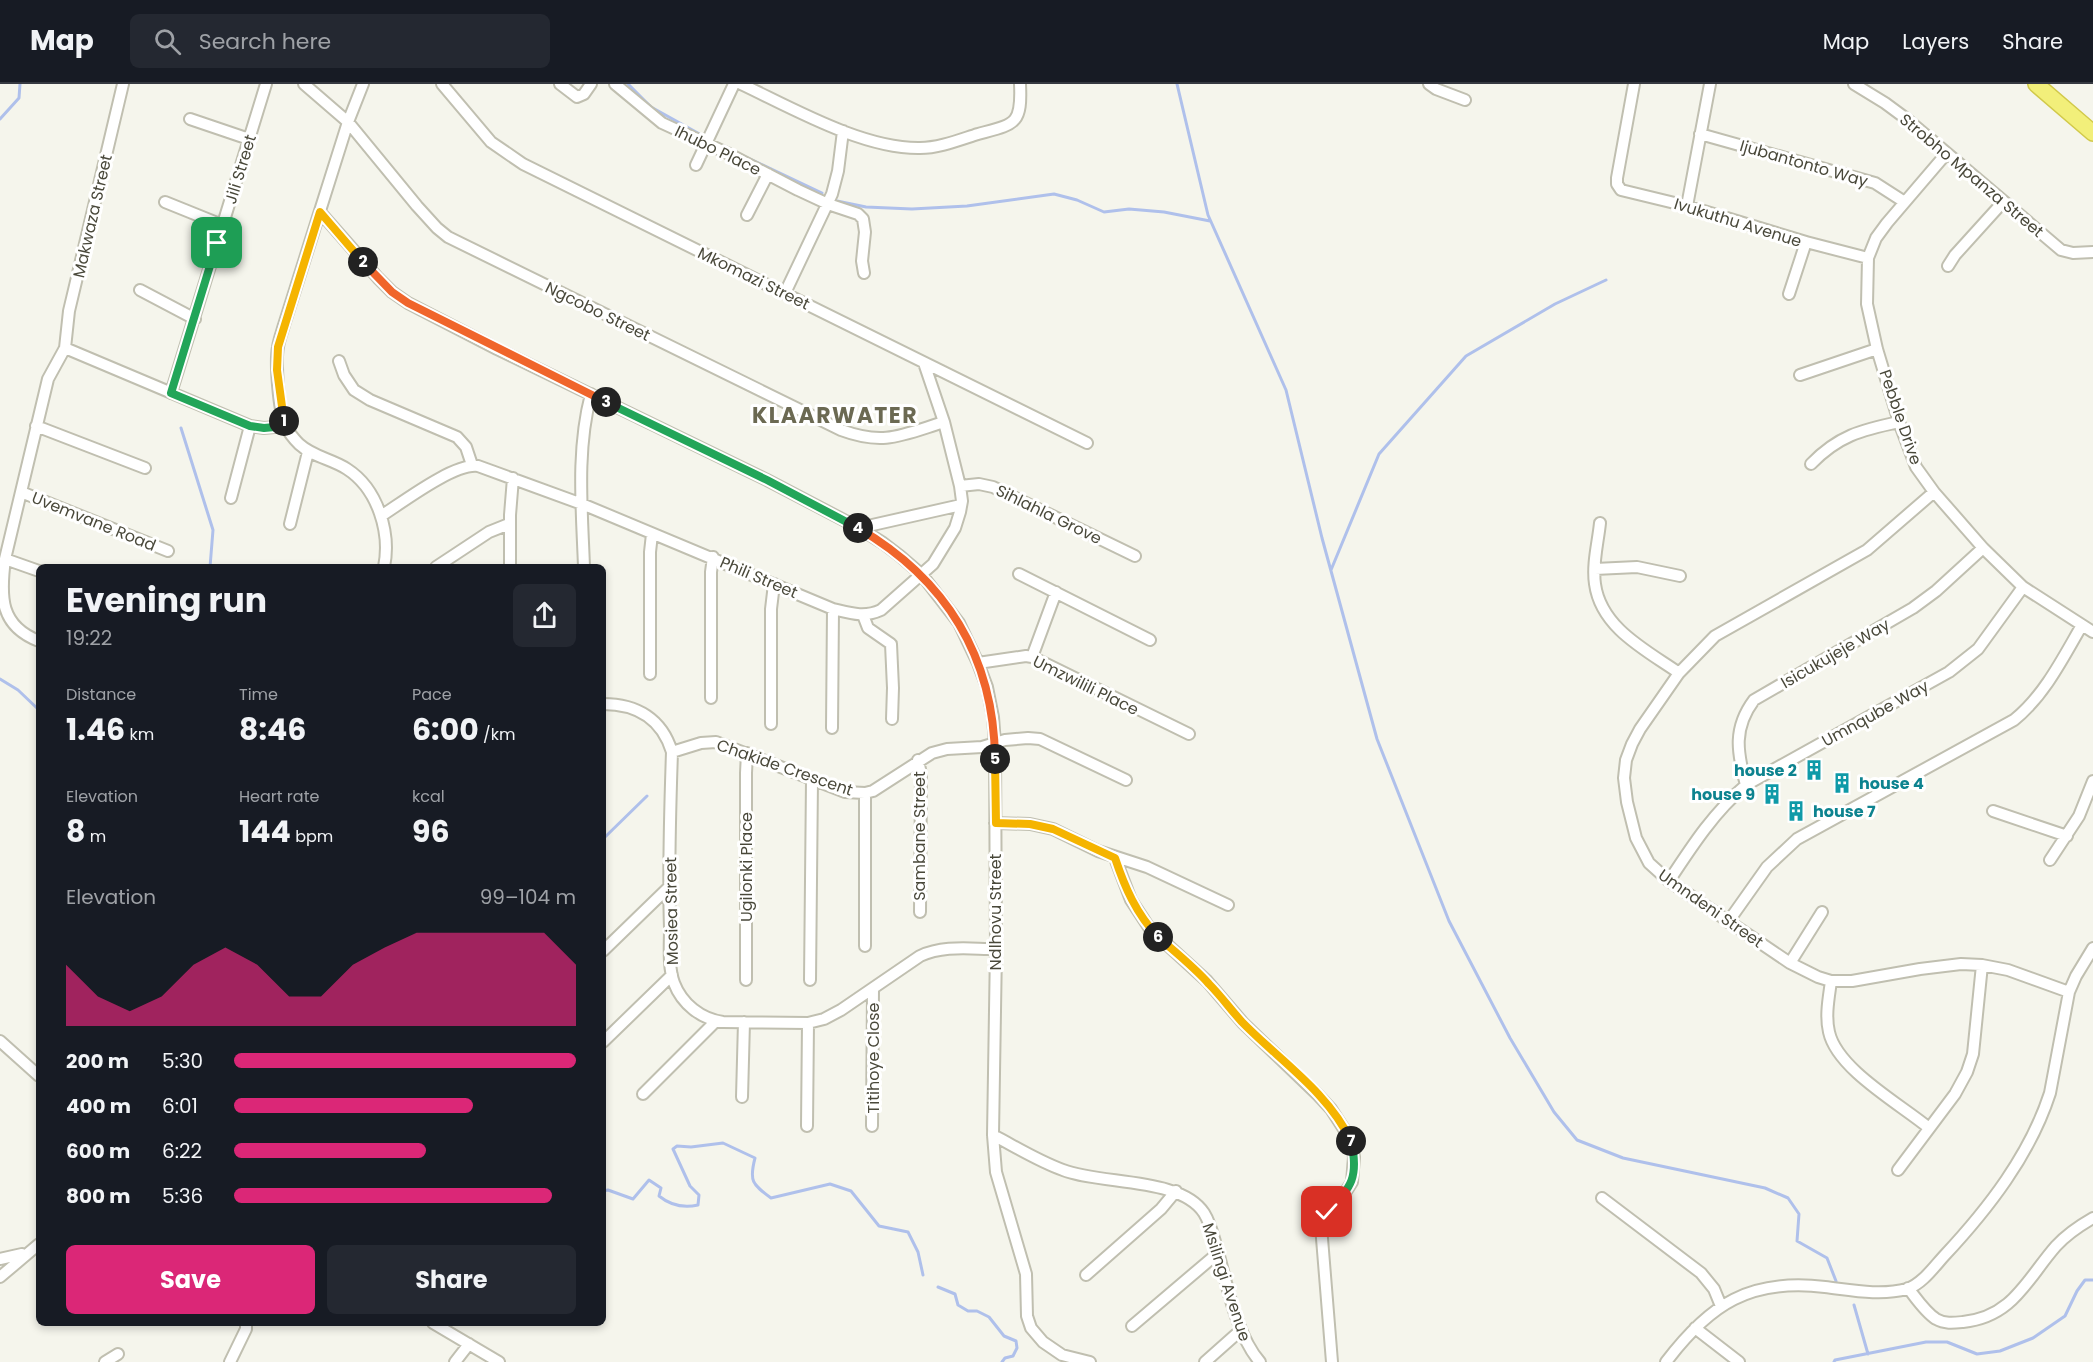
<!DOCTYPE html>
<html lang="en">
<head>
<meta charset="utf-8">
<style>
  :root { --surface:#171b24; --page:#242831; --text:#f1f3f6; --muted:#9ea1a6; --line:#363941; --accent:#db2777 }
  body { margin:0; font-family:Poppins,sans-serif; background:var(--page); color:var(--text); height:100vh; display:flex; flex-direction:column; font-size:22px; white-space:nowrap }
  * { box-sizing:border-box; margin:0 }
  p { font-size:20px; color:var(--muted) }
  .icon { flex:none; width:33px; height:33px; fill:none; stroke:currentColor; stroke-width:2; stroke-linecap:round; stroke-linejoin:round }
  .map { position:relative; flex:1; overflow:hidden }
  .drawer { position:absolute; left:36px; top:480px; width:570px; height:762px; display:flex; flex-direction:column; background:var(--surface); border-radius:9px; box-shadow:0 3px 9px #0003 }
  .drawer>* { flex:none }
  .pin { position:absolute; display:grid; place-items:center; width:51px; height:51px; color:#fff; margin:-26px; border-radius:12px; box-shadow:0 3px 9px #0006 }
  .km { position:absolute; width:30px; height:30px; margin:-15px; border-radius:50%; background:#222; color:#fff; font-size:16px; line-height:30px; text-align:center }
  .round { display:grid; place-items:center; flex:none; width:63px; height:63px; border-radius:9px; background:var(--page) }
  .summary { display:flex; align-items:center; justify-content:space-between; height:102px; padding:0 30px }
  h1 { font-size:33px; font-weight:700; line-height:45px }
  .metrics { display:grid; grid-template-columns:repeat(3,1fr); gap:9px; height:102px; padding:6px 30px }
  .metrics div { display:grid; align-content:center }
  .metrics b { font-size:30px; font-weight:700 }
  .metrics small { font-size:16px; font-weight:400 }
  .metrics p { font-size:16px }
  .chart { height:168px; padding:12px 30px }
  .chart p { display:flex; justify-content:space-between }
  .chart svg { width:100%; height:108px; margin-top:6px; fill:var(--accent); opacity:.7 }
  .action { display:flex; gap:12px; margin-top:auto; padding:12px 30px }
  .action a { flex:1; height:69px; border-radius:9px; background:var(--accent); color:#fff; font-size:24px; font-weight:700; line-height:69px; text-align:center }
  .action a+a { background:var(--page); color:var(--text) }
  ul { padding:0 30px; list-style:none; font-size:20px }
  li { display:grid; grid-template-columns:96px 72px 1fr; align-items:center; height:45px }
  li i { height:15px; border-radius:8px; background:var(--accent) }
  header { display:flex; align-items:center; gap:36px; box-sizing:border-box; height:84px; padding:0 30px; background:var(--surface); border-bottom:2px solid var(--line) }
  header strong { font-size:28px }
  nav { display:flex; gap:33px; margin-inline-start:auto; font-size:21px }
  .search { width:420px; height:54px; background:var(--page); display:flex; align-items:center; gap:15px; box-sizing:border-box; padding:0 21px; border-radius:9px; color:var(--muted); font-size:22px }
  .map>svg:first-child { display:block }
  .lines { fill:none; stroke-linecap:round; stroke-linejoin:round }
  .stream { stroke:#afc0eb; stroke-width:3 }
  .minor-casing { stroke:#c0bfb0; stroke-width:14 }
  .highway-casing { stroke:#d1c94a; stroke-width:18 }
  .minor { stroke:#fff; stroke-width:10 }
  .highway { stroke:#f2ef7a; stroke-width:15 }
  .split-1-casing { stroke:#fff; stroke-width:12 }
  .split-2-casing { stroke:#fff; stroke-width:12 }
  .split-3-casing { stroke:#fff; stroke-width:12 }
  .split-4-casing { stroke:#fff; stroke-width:12 }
  .split-5-casing { stroke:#fff; stroke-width:12 }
  .split-6-casing { stroke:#fff; stroke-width:12 }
  .split-7-casing { stroke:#fff; stroke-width:12 }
  .split-8-casing { stroke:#fff; stroke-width:12 }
  .split-1 { stroke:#22a559; stroke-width:8 }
  .split-2 { stroke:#f5b400; stroke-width:8 }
  .split-3 { stroke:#f0652b; stroke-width:8 }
  .split-4 { stroke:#22a559; stroke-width:8 }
  .split-5 { stroke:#f0652b; stroke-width:8 }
  .split-6 { stroke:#f5b400; stroke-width:8 }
  .split-7 { stroke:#f5b400; stroke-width:8 }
  .split-8 { stroke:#22a559; stroke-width:8 }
  .labels { text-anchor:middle; stroke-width:6; stroke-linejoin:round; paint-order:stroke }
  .street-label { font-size:16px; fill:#49483a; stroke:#fff }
  .culture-label { font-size:16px; font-weight:bold; fill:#0d838f; stroke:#fff; text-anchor:end }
  .district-label { font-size:22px; font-weight:bold; letter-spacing:1.5px; fill:#6b6952; stroke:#fff }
</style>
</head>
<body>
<header>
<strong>Map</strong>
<div class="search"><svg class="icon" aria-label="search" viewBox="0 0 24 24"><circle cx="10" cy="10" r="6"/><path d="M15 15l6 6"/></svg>Search here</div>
<nav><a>Map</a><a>Layers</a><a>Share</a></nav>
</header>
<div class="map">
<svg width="2093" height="1278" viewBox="0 0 2093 1278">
  <rect width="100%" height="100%" fill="#f5f5ec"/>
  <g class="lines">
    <path class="stream" d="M628,0L651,23L705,53
      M1177,0L1208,131L1286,306L1322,454L1377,655L1449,837L1510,954L1554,1028L1577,1056L1623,1074L1765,1104L1788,1114L1799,1130L1797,1157L1827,1174L1836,1197
      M0,35L19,14L20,0
      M735,68L822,109
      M837,117L866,123L912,125L967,122L1054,110L1077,116L1104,128L1129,125L1164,128L1210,137
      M181,344L213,446L210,483
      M1331,486L1379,370L1466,272L1555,220L1606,196
      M0,595L18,606L39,626
      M603,755L647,712
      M603,1107L608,1106L633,1115L649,1096L661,1104L659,1112C670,1121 684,1124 698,1121L699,1111L690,1102L673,1065L677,1062L691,1063L723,1059L755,1074C749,1097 752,1100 771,1114L830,1100L851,1107L879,1142L908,1148L918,1168L923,1191
      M938,1203L955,1210L958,1221L968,1227H977L989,1233L1004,1252L1016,1257L1017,1264L1013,1272L1005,1274L1002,1278
      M1854,1221L1868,1270
      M1834,1278L1835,1276L1926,1258H1947L1977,1270L2000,1267L2033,1254L2065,1232L2077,1207L2085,1196H2093"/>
    <g class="minor-casing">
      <path id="minor" d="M304,0L348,38L417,122L437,144L448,153L841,346C884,362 902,351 944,338
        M363,0L348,38L284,241C282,248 279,256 278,263C275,279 279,326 285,341C288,347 294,355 299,360C313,373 332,375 347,385C378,405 391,449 384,483
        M442,0L491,58L523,80L1087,359
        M560,0L577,13L584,10L591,0
        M615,0L662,39L727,69L798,106L828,120L858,130L863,135L865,148L862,177L864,189
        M741,0C792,24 863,65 920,64C939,64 959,56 978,50C1015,40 1022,41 1020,0
        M1429,0L1436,5L1465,16
        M1634,0L1617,94V100L1621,106L1687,122L1806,158L1868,174
        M1854,0L1885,19L1908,36L2061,166L2073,169L2093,168
        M190,35L249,55
        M1700,50L1875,99L1903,117
        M1946,70L1887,139L1876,154L1868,174L1867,220L1877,265L1899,338L1916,383L1934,408L1983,464L2023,503L2093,548
        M696,81L734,0
        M165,118L222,141
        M1687,122L1710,0
        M320,128L378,194L392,208L408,219L497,265L767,396L859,444L883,459L900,472L922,491L959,539L978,579L987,603L993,633L995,660L996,865L993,1051L996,1088L1026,1190L1027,1232L1031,1244L1043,1258L1062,1271L1090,1278
        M747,131L768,90
        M1948,182L1955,171L2003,118
        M140,206L195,235
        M785,209L832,110L838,87L843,47
        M1789,210L1806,158
        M65,264L250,342L264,344L285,342
        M339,277L344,291L354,306L370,316L457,353L466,363L472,381
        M1800,291L1877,265
        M171,309L266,0
        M36,342L145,384
        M1811,380C1838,352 1861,346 1899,338
        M960,402L979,400L993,403L1135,472
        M21,408L168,467
        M1934,408L1867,466L1715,552L1679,589L1640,645L1632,660L1626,676L1624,694L1627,718L1636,754L1649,779L1669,797L1790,879L1818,893L1831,897H1852L1920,885L1961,880L1982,881L2008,886L2069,908
        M231,414L250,342
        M381,432C403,418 454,379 478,382L582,420L833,525C850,529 864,534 881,526L933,480L955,444L960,428L962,417L960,402L944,338L924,279
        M1600,439C1598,459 1592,480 1595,500C1601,544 1646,566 1679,589
        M290,440L308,368
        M859,444L961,421
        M5,475L39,487
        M436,483L489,448L509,440
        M510,483V431L513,394
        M584,483C582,425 576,367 591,310
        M1595,485L1637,483L1680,492
        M1019,490L1150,556
        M863,531L868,544L891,560L893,604L892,635
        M39,557C0,542 0,513 5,475L48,295L65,264L69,227L123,0
        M1032,573L1056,508
        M978,579L1026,572L1032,573L1189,650
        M650,590V468L652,450
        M711,614V488L713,473
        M603,620C637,620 662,635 672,668C670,726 668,785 670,844C670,861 668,883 674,899C682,920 701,935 723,938L808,939L824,935L841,926L920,872C944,861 969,865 996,865
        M771,640V525L774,500
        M832,644L833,525
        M672,668L701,659L716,658L845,708L865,709L873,707L932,669L947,665L982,663L1005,656L1028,654L1040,655L1126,696
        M918,676L921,690L920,828
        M1746,701C1737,668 1733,644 1754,616L1913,524L1936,507L1983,464
        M865,709V862
        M1993,727L2067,752
        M995,739L1030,740L1053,745L1098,767L1147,783L1228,821
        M1115,774L1131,816L1150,845L1207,897L1243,939L1318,1011L1331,1025L1351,1056L1354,1073L1352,1098L1341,1115L1327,1128L1321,1142L1332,1278
        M2050,776L2079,732L2093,697
        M1669,797C1692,762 1714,728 1746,701L1949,588L1978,565L2023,503
        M1728,838L1767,783L1797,755L2014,636C2044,612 2063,574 2082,541
        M603,867L669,803
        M1790,879L1822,828
        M746,896V689L747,669
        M810,896L812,696
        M1831,897C1829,913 1825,931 1829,948C1837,985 1900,1020 1929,1044
        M0,957L39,992
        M603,958L672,891
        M643,1010L716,937
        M742,1013L744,938
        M807,1042L808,939
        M872,1042L873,905
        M993,1051C1016,1063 1038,1077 1063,1086C1101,1101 1181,1093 1204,1129C1211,1140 1214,1155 1218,1168C1227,1201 1237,1252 1260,1278
        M1898,1086L1955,1010L1967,988L1973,970L1982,881
        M1602,1114L1701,1189L1714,1205L1721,1222
        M0,1175L22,1170
        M1086,1191L1161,1125L1176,1107
        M0,1193L39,1160
        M1908,1204C1916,1214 1925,1228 1936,1235C1945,1240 1953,1239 1963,1238C2013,1233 2027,1195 2056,1162C2067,1150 2079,1142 2093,1134
        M433,1239L499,1278
        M1132,1242L1218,1169
        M1695,1244L1739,1278
        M105,1278L118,1270
        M230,1278L246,1245V1239
        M455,1278L469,1260
        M1205,1278L1241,1246
        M1666,1278C1710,1220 1750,1194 1825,1203C1851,1206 1880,1212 1907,1205C1922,1200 1934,1183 1944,1172C1988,1125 2030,1071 2050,1009L2069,908L2076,892L2093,864"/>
    </g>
    <g class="highway-casing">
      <path id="highway" d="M2036,0L2093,49"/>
    </g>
    <use href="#minor" class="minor"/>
    <use href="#highway" class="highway"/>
  </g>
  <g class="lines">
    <g class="split-1-casing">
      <path id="split-1" d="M217,159L171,309L250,342L264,344L285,342L284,337"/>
    </g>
    <g class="split-2-casing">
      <path id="split-2" d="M284,337L277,286L278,263L320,128L363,178"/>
    </g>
    <g class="split-3-casing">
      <path id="split-3" d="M363,178L392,208L408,219L606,318"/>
    </g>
    <g class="split-4-casing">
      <path id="split-4" d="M606,318L767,396L858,444"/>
    </g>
    <g class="split-5-casing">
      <path id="split-5" d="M858,444C946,495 994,573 995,675"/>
    </g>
    <g class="split-6-casing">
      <path id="split-6" d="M995,675L996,739L1030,740L1053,745L1115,774C1125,804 1136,829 1158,853"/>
    </g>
    <g class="split-7-casing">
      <path id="split-7" d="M1158,853C1175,868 1194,883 1209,900C1221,912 1231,926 1242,938C1279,976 1328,1008 1351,1057"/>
    </g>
    <g class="split-8-casing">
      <path id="split-8" d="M1327,1128C1352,1104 1359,1092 1351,1057"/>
    </g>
    <use href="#split-1" class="split-1"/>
    <use href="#split-2" class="split-2"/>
    <use href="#split-3" class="split-3"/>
    <use href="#split-4" class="split-4"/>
    <use href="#split-5" class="split-5"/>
    <use href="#split-6" class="split-6"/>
    <use href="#split-7" class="split-7"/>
    <use href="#split-8" class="split-8"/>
  </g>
  <defs>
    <g id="building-bare" transform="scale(1.62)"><path d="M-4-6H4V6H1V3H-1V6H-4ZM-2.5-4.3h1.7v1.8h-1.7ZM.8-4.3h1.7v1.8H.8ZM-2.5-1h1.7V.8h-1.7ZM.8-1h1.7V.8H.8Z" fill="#0f9aa8" stroke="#fff" stroke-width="2.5" paint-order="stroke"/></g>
  </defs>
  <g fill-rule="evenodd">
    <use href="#building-bare" x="1814" y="686"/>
    <use href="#building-bare" x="1842" y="699"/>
    <use href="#building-bare" x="1772" y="710"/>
    <use href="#building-bare" x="1796" y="727"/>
  </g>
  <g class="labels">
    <g class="street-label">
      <text transform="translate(718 66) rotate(26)" y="6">Ihubo Place</text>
      <text transform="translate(1804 79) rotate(16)" y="6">Ijubantonto Way</text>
      <text transform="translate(240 85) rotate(-73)" y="6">Jili Street</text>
      <text transform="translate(1972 91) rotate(40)" y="6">Strobho Mpanza Street</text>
      <text transform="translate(92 132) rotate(-77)" y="6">Makwaza Street</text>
      <text transform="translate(1738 138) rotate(17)" y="6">Ivukuthu Avenue</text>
      <text transform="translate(754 194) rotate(26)" y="6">Mkomazi Street</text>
      <text transform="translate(598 227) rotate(26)" y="6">Ngcobo Street</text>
      <text transform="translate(1901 333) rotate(71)" y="6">Pebble Drive</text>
      <text transform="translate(1049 430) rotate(26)" y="6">Sihlahla Grove</text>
      <text transform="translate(94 437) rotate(22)" y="6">Uvemvane Road</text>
      <text transform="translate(759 493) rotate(23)" y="6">Phili Street</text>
      <text transform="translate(1835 569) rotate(-30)" y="6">Isicukujeje Way</text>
      <text transform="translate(1086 601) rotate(26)" y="6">Umzwilili Place</text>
      <text transform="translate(1875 629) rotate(-29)" y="6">Umnqube Way</text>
      <text transform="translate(785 683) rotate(19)" y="6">Chakide Crescent</text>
      <text transform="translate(919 752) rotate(-90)" y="6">Sambane Street</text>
      <text transform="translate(746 783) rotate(-90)" y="6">Ugilonki Place</text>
      <text transform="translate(1711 824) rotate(35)" y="6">Umndeni Street</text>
      <text transform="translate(671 827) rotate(-91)" y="6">Mosiea Street</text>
      <text transform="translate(995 828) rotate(-90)" y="6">Ndlhovu Street</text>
      <text transform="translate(873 974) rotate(-90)" y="6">Titihoye Close</text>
      <text transform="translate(1227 1198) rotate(72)" y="6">Msilingi Avenue</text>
    </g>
    <g class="culture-label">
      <text x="1797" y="692">house 2</text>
      <text x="1859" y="705" text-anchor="start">house 4</text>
      <text x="1755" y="716">house 9</text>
      <text x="1813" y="733" text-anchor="start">house 7</text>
    </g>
    <g class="district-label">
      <text x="835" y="339">KLAARWATER</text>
    </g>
  </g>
</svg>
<div class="pin" style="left:217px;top:159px;background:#1e9e55"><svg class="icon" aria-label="arrive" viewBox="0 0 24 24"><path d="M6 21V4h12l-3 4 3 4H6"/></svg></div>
<div class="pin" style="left:1327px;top:1128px;background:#d93025"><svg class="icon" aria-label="check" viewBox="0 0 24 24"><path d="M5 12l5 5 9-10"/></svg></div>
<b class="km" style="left:284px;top:337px">1</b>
<b class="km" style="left:363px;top:178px">2</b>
<b class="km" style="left:606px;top:318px">3</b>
<b class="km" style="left:858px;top:444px">4</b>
<b class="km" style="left:995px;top:675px">5</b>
<b class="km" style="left:1158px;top:853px">6</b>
<b class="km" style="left:1351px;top:1057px">7</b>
<section class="drawer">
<div class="summary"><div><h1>Evening run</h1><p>19:22</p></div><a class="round"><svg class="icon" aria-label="share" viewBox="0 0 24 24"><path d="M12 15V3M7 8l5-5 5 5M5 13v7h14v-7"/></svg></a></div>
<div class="metrics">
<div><p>Distance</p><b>1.46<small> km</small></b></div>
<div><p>Time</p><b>8:46</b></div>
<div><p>Pace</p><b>6:00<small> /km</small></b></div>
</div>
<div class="metrics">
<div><p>Elevation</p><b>8<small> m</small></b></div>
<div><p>Heart rate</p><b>144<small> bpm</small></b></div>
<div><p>kcal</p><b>96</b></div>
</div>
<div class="chart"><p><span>Elevation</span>99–104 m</p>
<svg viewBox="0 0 160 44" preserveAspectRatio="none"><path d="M0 44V19L10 32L20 38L30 32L40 19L50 12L60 19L70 32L80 32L90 19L100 12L110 6L120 6L130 6L140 6L150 6L160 19V44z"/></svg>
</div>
<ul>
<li><b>200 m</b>5:30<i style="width:100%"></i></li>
<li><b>400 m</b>6:01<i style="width:70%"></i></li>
<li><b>600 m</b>6:22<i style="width:56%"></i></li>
<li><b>800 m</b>5:36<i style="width:93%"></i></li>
</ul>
<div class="action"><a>Save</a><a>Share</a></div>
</section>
</div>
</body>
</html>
